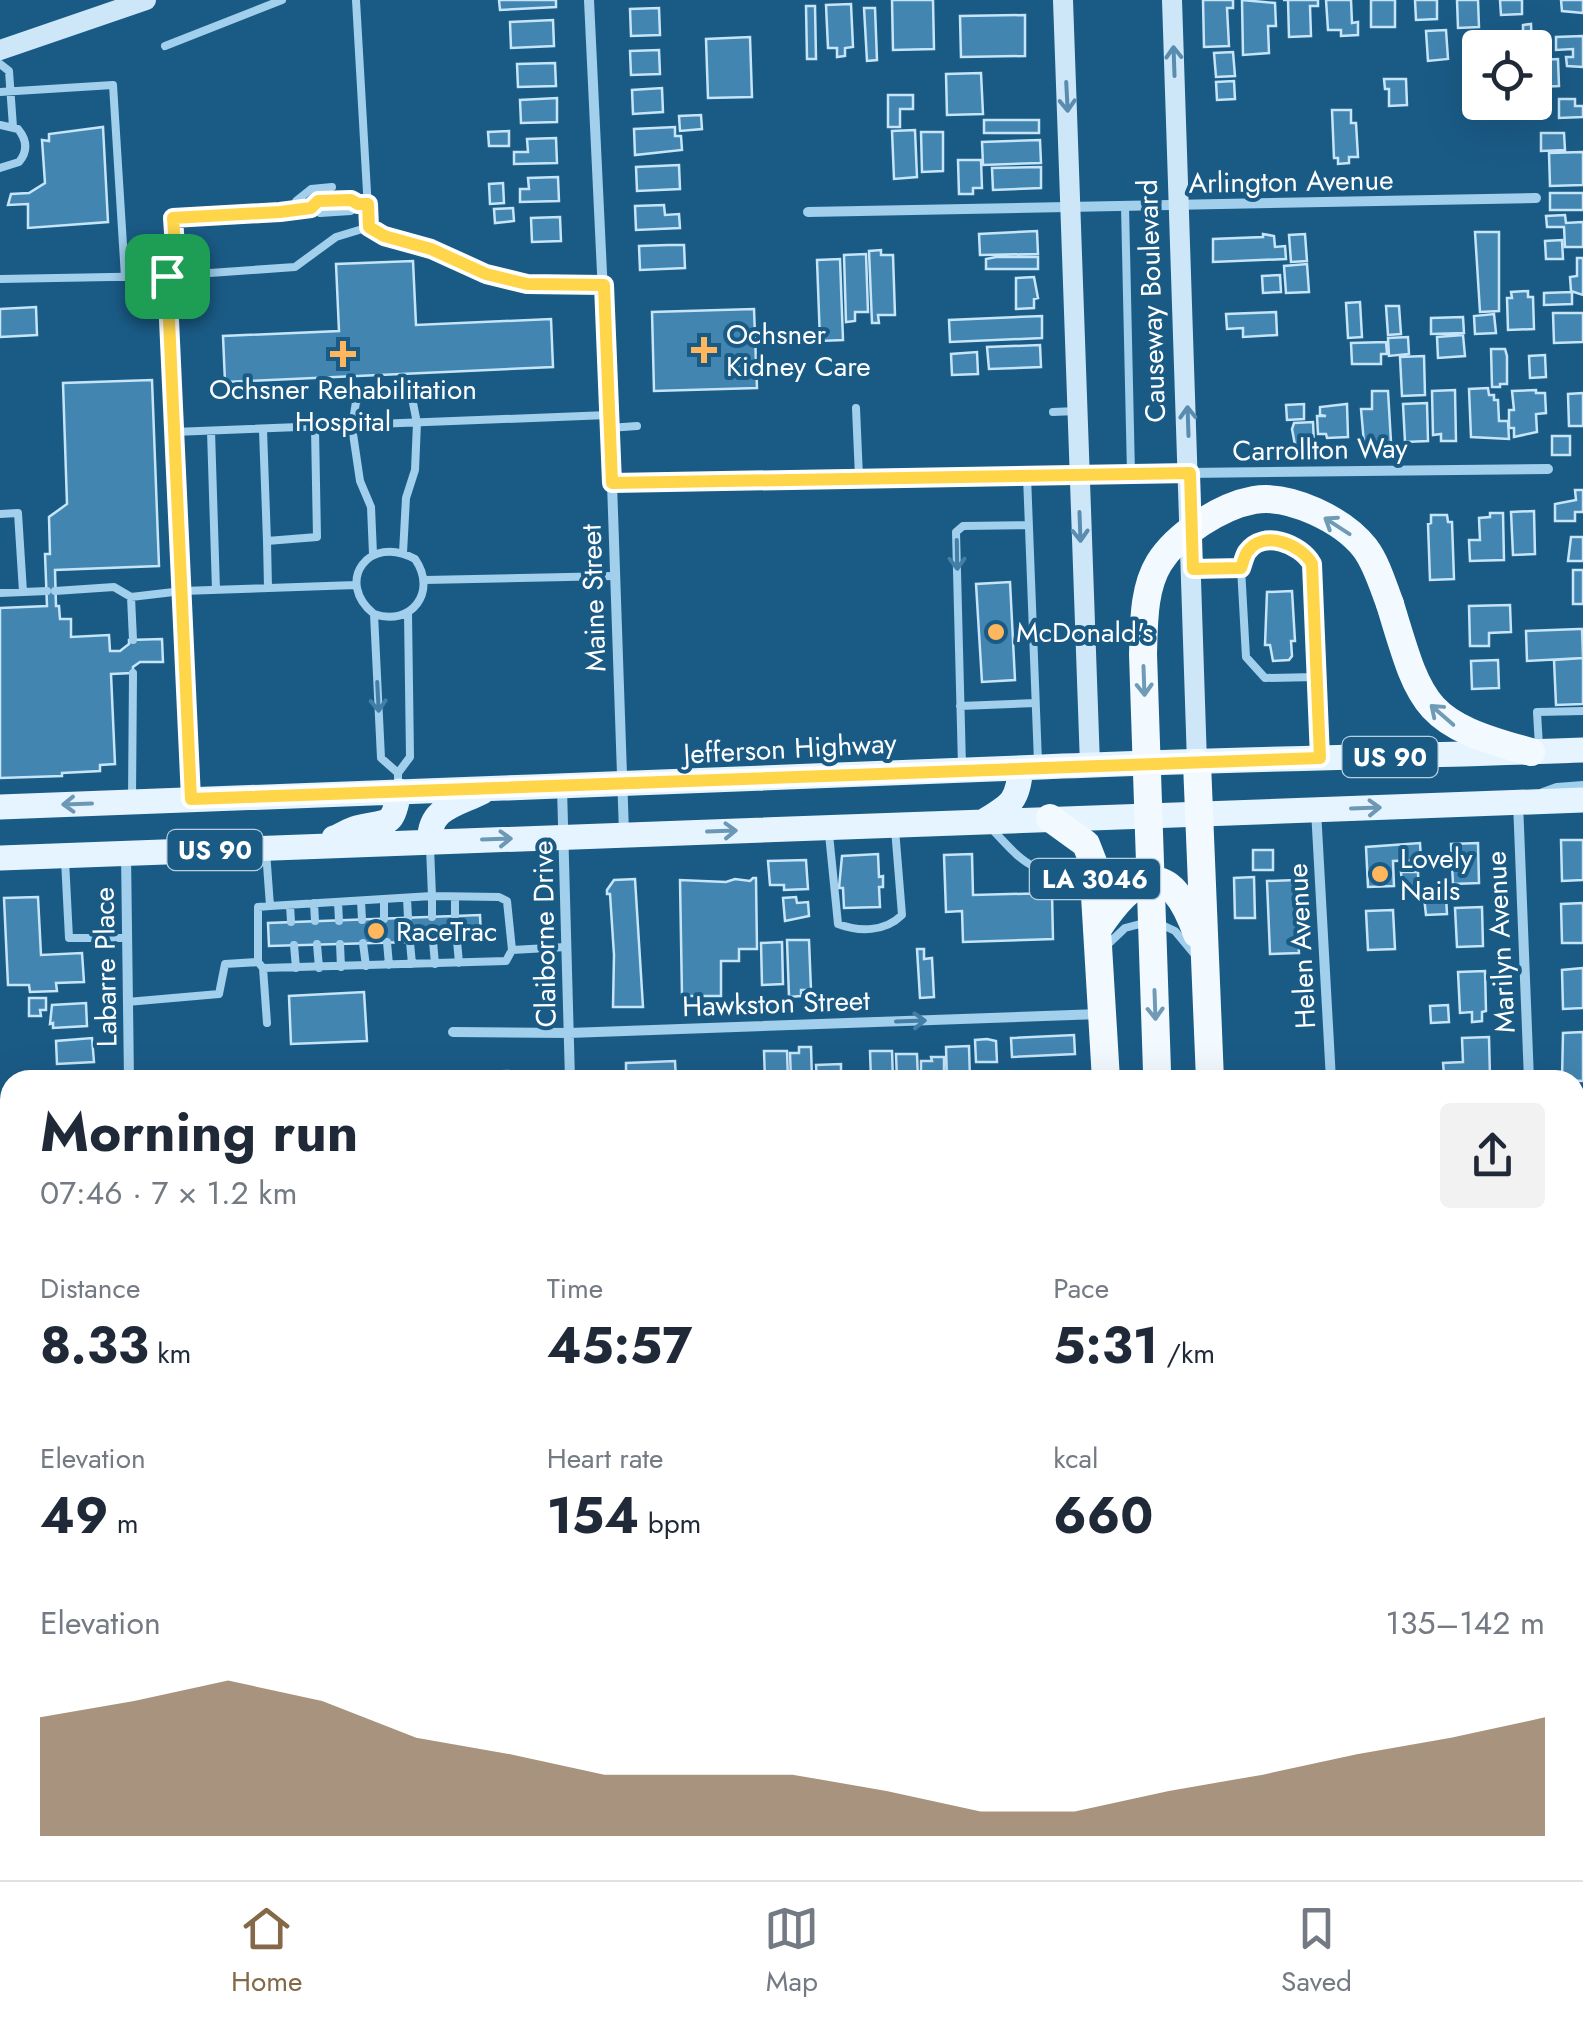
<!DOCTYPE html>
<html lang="en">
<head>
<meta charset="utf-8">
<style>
  :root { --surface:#fff; --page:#f2f2f3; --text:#1f2937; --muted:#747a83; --line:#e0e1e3; --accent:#846848 }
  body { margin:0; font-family:Jost,sans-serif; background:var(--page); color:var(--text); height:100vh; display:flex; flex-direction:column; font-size:38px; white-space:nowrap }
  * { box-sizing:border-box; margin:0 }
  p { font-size:32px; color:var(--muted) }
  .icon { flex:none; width:55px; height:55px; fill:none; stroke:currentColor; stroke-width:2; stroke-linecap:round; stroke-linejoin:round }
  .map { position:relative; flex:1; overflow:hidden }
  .drawer { position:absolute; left:0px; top:1070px; width:1585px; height:810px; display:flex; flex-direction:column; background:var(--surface); border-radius:30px 30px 0 0; box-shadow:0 10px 40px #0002 }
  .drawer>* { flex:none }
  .controls { position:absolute; left:1462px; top:30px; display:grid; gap:20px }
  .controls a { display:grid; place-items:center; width:90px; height:90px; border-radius:10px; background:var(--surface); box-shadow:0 10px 40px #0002; font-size:50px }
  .pin { position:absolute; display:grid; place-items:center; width:85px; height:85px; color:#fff; margin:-42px; border-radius:20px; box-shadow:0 5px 15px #0006 }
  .round { display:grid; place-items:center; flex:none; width:105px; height:105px; border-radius:10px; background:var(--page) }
  .head { display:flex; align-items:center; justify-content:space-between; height:170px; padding:0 40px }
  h1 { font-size:55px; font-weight:700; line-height:75px }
  .metrics { display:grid; grid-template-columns:repeat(3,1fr); gap:15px; height:170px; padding:10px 40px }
  .metrics div { display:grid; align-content:center }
  .metrics b { font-size:50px; font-weight:700 }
  .metrics small { font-size:28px; font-weight:400 }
  .metrics p { font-size:28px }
  .chart { height:280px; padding:20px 40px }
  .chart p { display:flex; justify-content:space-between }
  .chart svg { width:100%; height:180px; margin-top:10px; fill:var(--accent); opacity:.7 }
  .tab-bar { display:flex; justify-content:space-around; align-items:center; height:140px; border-top:2px solid var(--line); background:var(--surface); font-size:28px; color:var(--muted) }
  .tab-bar a { display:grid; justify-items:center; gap:5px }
  .tab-bar .selected { color:var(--accent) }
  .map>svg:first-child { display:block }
  .building { fill:#4285b0; stroke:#c6e5f9; stroke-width:2.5 }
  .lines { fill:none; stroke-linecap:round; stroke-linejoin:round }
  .service { stroke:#a1cfec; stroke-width:8 }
  .minor { stroke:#a1cfec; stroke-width:10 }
  .tertiary { stroke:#a1cfec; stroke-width:18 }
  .secondary { stroke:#cde7f9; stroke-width:20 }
  .primary { stroke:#e6f4ff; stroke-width:25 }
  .trunk { stroke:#f2faff; stroke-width:28 }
  .trunk-bridge { stroke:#f2faff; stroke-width:28 }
  .oneway { stroke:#598cae }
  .oneway2 { stroke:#709bb6 }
  .oneway3 { stroke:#427ea5 }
  .oneway4 { stroke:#6c98b6 }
  .route-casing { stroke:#fff; stroke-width:20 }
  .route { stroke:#ffd54a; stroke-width:12 }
  .poi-dot { fill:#ffb65c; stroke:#1a5b86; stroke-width:4 }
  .labels { text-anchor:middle; stroke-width:8; stroke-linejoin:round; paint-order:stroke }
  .shield { fill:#1a5b86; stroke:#bacedb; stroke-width:2.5 }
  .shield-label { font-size:25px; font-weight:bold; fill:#fff }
  .street-label { font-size:28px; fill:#fff; stroke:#1a5b86 }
  .poi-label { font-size:28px; fill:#fff; stroke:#1a5b86; text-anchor:start }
</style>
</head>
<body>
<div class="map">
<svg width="1583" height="1880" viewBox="0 0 1583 1880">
  <rect width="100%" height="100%" fill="#1a5b86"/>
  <path class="building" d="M499,0H556V7L500,10Z
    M892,0H933L934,49L893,50Z
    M1203,0H1233V8H1227L1229,46L1204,47Z
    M1242,0L1275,3L1276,26H1268L1269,53L1243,55Z
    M1283,0H1318V6H1310L1311,36L1289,37L1288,0Z
    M1326,0H1351L1352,23L1358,22V35L1341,36V30H1328Z
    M1371,0H1395V27H1371Z
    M1415,0H1437V19L1416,20Z
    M1457,0H1478L1479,27L1458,28Z
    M1500,0H1522V14L1501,15Z
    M1561,0H1583V13L1562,11Z
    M851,4L853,47L845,48V56L837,57V48H828L826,5Z
    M806,6H815L816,59H807Z
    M659,8L660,35L631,36L630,9Z
    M864,8H875L877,60L867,61Z
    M1025,15V56L961,57L960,16Z
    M553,20L554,46L511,48L510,22Z
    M1531,24L1532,48H1515L1514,38L1523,37V25Z
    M1446,30L1448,59L1428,61L1426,31Z
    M1583,36V67L1567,66L1566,57H1573V49L1556,50V37Z
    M750,37L752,97L708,98L706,39Z
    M659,50L660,74L631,75L630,51Z
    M1233,52L1235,76L1216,77L1214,53Z
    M1558,59L1559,86L1540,87L1539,60Z
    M555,63L556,86L518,87L517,64Z
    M981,73L983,114L947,115L946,74Z
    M1384,79H1406L1407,105L1389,106V89H1385Z
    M1234,81L1235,99L1217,100L1216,82Z
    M662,88L663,112L633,114L632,90Z
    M888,95H913V109H900V127H888Z
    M557,98V122L521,123L520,100Z
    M1559,99H1575V106H1583V117L1559,118Z
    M1332,110H1351V123H1356L1358,157H1349V163L1338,164V158H1334Z
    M701,115L702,129L680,131L679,116Z
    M984,120H1039V133H984Z
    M103,127L108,222L28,228V204L8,205L11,194L29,193L45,183L42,140L49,141V134Z
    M675,127V136H681L682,150L635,155L634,129Z
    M915,130L917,177L894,179L892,131Z
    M509,131V146H489L488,132Z
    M921,132H943V171L922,172Z
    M1541,133H1564L1565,150L1541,151Z
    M556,138L557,163L514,164V152H528L527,139Z
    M1040,140L1041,163L983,165L982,142Z
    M1583,152V185L1550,186L1549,153Z
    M958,160H981L982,188H973V194H959Z
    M679,165L680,189L637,191L636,167Z
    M1041,167V188L993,190L992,168Z
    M558,177L559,201L520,202V189H529L528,178Z
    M503,183L504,203L490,204L489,184Z
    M1550,193H1583V210H1550Z
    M664,205L665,215L679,214L680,228L636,230L635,206Z
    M513,208L514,221L495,223L494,209Z
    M1565,215L1566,223L1583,222V247H1565L1564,227H1547L1546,216Z
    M560,217L561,241L532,242L531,218Z
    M1037,231L1038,254L980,255L979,234Z
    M1475,232H1499V311L1480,312Z
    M1263,234L1274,236L1275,247L1285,246L1286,259L1213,262V239L1263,237Z
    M1305,234L1307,261L1291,262L1289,235Z
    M1562,240L1563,259H1546L1545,241Z
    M668,245H684L685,268L640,270L639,246Z
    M881,250V255H893L895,315H878L879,323H872L869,251Z
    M866,254L868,312H855V321L846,322L844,255Z
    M996,257H1038V269H986V259Z
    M1577,258H1583V295L1571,291L1570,277L1577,276Z
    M840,259L843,340L820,341L817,260Z
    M413,261L416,325L551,319L553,367L225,382L223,336L339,331L336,264Z
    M1307,264L1309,292L1286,293L1284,266Z
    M1280,275L1281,292L1263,293L1262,276Z
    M1034,277L1038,298L1034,299V308L1016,309V278Z
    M1528,291V297H1533L1534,329L1508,330L1507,298H1512L1511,292Z
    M1572,292V304L1544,305V293Z
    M1360,302L1362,337L1348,338L1346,303Z
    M1386,306H1399L1401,334L1388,335Z
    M36,307L37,335L0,337V309Z
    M754,309L757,388L654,391L652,312Z
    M1276,312L1277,335L1243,337V328L1227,329L1226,314Z
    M1553,313H1583V342L1554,343Z
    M1494,314L1496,333L1475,334L1474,316Z
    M1042,316V338L950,342L949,320Z
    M1463,317L1464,333L1431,334V318Z
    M1463,335L1465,356L1438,358L1437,337Z
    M1408,337L1409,354L1389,356L1388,338Z
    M1386,342L1387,354H1381V364H1352L1351,343Z
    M1040,345L1041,367L989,369L987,347Z
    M1491,349H1505L1507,356V384H1500V387H1492Z
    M977,352L978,374L952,375L951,354Z
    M1545,355L1546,377L1530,378L1529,356Z
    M1424,356L1425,395L1402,396L1400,357Z
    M152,380L159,566L55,570L56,606H59L60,619H71V637L109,635L110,651H120L129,644V640L162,639L163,662H140L133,667V673L111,674L115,764L100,765V771L62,773V776L0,778V608L47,606L45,554H50L49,517L67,504L63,383Z
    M1488,388L1489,395H1494V400H1498L1499,421H1508L1509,439L1471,437L1469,389Z
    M1455,390L1456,441H1441V434L1433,435L1432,391Z
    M1536,390V393H1545L1546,413L1536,414L1537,432L1514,437V428H1509V410H1514L1512,391Z
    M1372,391H1388L1391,442L1364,443L1361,409H1372Z
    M1583,393V426H1569L1568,394Z
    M1427,403L1428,441L1405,442L1403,404Z
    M1304,404V419L1287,420L1286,405Z
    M1347,404L1348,437L1327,438L1326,434H1318L1317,416H1326L1320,415V407Z
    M1313,422L1314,444L1295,445L1292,429L1294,423Z
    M1552,436H1570V455H1552Z
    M1575,490H1583V512H1575V521H1555V504L1576,500Z
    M1534,511L1535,554L1513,555L1511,512Z
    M1490,513H1503L1504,560L1470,561L1469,540H1480L1479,518L1490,517Z
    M1431,515H1447L1448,522H1452L1454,579L1430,580L1428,524L1431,523Z
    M1571,537H1583V561H1568Z
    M1573,570H1583V604H1573Z
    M1010,582L1015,680L982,682L976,584Z
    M1292,591L1295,641H1291L1292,656L1289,660L1273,661L1270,645H1265L1267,592Z
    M1510,605L1511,632L1489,633V646H1470L1469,606Z
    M1579,629H1582L1583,658L1527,661L1526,631Z
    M1583,658V704L1556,705L1554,660Z
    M1498,660L1499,688L1472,689L1471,661Z
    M1561,840H1583V880L1562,881Z
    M1420,843L1421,860L1393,861L1394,886L1368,887L1366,847Z
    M1478,843L1479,883L1453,884L1451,844Z
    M1253,850H1273V870H1253Z
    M878,854L879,877L883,876V887H879L880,907L844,908L843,888H839L842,856Z
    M972,854L973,895L1052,893L1053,939L963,942L962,911L946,912L944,855Z
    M806,860L808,889L784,890V885H770L768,861Z
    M1401,872H1418L1419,894L1403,895Z
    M1254,877L1255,918H1235L1234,878Z
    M753,878H756L757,949H739V961H721V996H682L680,880L726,882L735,879L750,881Z
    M635,879L643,1007H613L614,955L610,894H607V890L614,880Z
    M1296,880L1299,953L1270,954L1267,881Z
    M1446,896L1447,914L1426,915L1424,897Z
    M38,897L41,955L82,953L84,982L56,983L57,991L30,992L29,985H8L4,898Z
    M796,897L797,903L808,902L809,916L785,921L783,898Z
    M1583,903V943H1562L1561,904Z
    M1482,907L1483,946L1457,947L1455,908Z
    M1393,910L1395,949L1368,950L1366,911Z
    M480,915L481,940L269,946L268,923Z
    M787,940H809L811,990H801V996L789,997Z
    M782,942L783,984L762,985L761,943Z
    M917,949H924V959L932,958L934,997L920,998Z
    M1583,968V1008L1563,1009L1562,970Z
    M1485,971L1486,1011L1482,1012V1021L1472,1022V1012L1460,1013L1458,972Z
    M364,992L367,1041L291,1044L289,996Z
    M29,998H46V1010H40L41,1016H29Z
    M86,1003L87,1026L53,1028V1023L50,1024L52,1005Z
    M1448,1005L1449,1022L1431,1023L1430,1006Z
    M1583,1032V1081L1562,1080L1563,1033Z
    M1074,1035L1075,1054L1012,1057L1011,1038Z
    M1489,1037L1490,1077L1431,1080V1074H1444L1443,1063L1463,1062L1462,1038Z
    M92,1038L94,1062L57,1064L56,1041Z
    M987,1039L996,1041L997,1062H976L975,1040Z
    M969,1046L970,1080H947L946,1047Z
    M799,1047H811L812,1080H791L790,1053H799Z
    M764,1051H787L788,1080H765Z
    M870,1051H892L893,1080H871Z
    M896,1054H917L918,1080H897Z
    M931,1057H944V1080H921V1061H932Z
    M675,1061L676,1080H626V1063Z
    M841,1064V1080H817L816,1065Z
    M508,1071L509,1080H478V1072Z
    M1575,1098H1583V1138L1575,1139Z
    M1583,1163V1203L1575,1204V1164Z
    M1575,1229H1583V1269H1575Z
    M1576,1294H1583V1334H1578Z
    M1575,1541L1578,1562H1583V1595H1575Z
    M1583,1683V1716H1575V1684Z
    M10,1800V1838L1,1839L4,1801Z
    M3,1859H10V1870H47V1880H3Z
    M288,1870H316V1876H311V1880H288Z
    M765,1870H791L792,1880H766Z
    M944,1870V1880H820V1871Z
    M559,1872L560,1880H498V1874Z"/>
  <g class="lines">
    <path class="service" d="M356,0L369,227L383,236L431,249L486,274L527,284L604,285
      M165,46L282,0
      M0,64L9,71L13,127
      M0,92L113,85L125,277
      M0,125L18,129C27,140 28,151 19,162L0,168
      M1125,206L1131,474
      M296,208V201L311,189L332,187
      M311,208C325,195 347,200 362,204
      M177,275L173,218L311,208L320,213L351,211L358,204
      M167,276L191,796
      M0,279L167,276L295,267L336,237L369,227
      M403,393L412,398L417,423L415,470L406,498L403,553
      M364,394L356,402L352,427L360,481L371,507L373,554
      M856,408L859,477
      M1053,412L1077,411
      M609,428L637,426
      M263,430L267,541
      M211,431L216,590
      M174,432L608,415
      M1027,476L1038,762
      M0,514L18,513L23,592
      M1193,569L1241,568
      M425,580L614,576
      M268,588L267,541L317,537L315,429
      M55,591L114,587L131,597L182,591L356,585
      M0,593L47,591
      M131,597L133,640
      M374,614C411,627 438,592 415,559C369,533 334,582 374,614L381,758L398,773
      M1316,677L1265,678L1246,657L1241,568L1247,552L1258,543L1291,542L1306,553L1312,564L1320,754
      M960,706L1035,703
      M1539,747L1537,712L1583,711
      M962,766L956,532L963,526L1028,525
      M398,789V773L410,757L408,613
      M132,797L133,673
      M991,828C1030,870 1031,873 1090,871
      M829,834L838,924C859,932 885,932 902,915L895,829
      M430,847L432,896L499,897L507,901L512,950
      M266,851L270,906L258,907V962L263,968L506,961L512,950L566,947
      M65,860L69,938H127
      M455,897V916
      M407,898L408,918
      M384,899V919
      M361,901L362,920
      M338,902L339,921
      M314,903L315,921
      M290,905L291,922
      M270,906L432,896V917
      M1158,923L1175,931L1195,955
      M433,941L435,964
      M457,941L459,963
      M387,942L389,965
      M410,942L412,964
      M363,943L366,966
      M317,944L319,968
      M340,944L341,967
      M294,945L296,968
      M1106,946L1125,928L1144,923
      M263,968L267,1023
      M127,1002L219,994L225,964L258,962"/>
    <path class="minor" d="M589,0L612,483L624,833
      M808,212L1536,198
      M612,483L917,476L1548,469
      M562,788L570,1080
      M1543,793L1557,788L1583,786
      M1518,802L1529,1080
      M1316,810L1331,1080
      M126,854L129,1080
      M453,1032L569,1033L1100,1014
      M128,1076H240L247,1080
      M1575,1367L1583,1366
      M1575,1495L1583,1494
      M0,1737H10
      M352,1870V1880
      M597,1870L598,1880
      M1125,1870L1126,1880
      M1242,1870V1880"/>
    <path class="tertiary" d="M1575,1754H1583"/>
    <path class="secondary" d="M1063,0L1090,765
      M1172,0L1197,763
      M0,50L146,0"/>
    <path class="primary" d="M0,807C347,793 695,782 1042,767C1222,759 1403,757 1583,750
      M984,821C1012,804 1017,802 1021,768
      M334,838C342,835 349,830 357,828C388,820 393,829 399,791
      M430,842C428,808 456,805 482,792
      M0,858L1583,800"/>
    <path class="trunk" d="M1390,604C1421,707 1423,723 1531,752
      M1197,763L1210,1080
      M1050,818L1086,844L1093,862L1106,1080
      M1097,930C1136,871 1170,856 1197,934
      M1166,1870V1880
      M1204,1870V1880"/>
    <path class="trunk-bridge" d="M1157,1071L1143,654C1144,625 1143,589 1159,563C1177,534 1221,506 1254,500C1290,494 1343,520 1365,548C1377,564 1383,586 1390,604"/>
  </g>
  <defs><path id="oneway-shaft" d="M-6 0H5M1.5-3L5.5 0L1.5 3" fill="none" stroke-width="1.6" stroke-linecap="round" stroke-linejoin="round" transform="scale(2.5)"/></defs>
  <g class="oneway">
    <use href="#oneway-shaft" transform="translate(1174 61) rotate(-92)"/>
    <use href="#oneway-shaft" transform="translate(1067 97) rotate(87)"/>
    <use href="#oneway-shaft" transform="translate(1188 421) rotate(-92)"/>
    <use href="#oneway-shaft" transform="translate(1080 527) rotate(88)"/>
  </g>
  <g class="oneway2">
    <use href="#oneway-shaft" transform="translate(1337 526) rotate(-147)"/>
    <use href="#oneway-shaft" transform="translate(1144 681) rotate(88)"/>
    <use href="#oneway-shaft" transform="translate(1442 715) rotate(-139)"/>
    <use href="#oneway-shaft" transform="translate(1155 1005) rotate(88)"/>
  </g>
  <g class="oneway3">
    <use href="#oneway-shaft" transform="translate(957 555) rotate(89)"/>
    <use href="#oneway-shaft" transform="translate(378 697) rotate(87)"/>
    <use href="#oneway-shaft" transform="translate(911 1021) rotate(-2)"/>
  </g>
  <g class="oneway4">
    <use href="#oneway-shaft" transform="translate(77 804) rotate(178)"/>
    <use href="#oneway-shaft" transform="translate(1366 808) rotate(-2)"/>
    <use href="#oneway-shaft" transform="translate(722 831) rotate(-2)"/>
    <use href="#oneway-shaft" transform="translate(497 839) rotate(-2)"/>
  </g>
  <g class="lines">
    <g class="route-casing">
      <path id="route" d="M351,200L358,204H368L369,227L384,236L431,249L486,274L527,284L604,285L612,483L1190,473L1193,569L1241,568C1243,563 1244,557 1247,552C1263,529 1301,544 1312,564L1320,758L191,799L167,276L177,275L173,218L280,212L311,208L318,201Z"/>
    </g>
    <use href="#route" class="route"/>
  </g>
  <g class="poi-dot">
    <path d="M699 335h10v10h10v10h-10v10h-10v-10h-10v-10h10z"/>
    <path d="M338 339h10v10h10v10h-10v10h-10v-10h-10v-10h10z"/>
    <circle cx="996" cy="632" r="10"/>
    <circle cx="1380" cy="874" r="10"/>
    <circle cx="376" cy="931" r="10"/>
  </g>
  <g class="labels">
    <g class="shield">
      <rect x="1342.5" y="737" width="95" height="40" rx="8"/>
      <rect x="167.5" y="830" width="95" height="40" rx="8"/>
      <rect x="1030" y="859" width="130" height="40" rx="8"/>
    </g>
    <g class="shield-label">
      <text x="1390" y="766">US 90</text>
      <text x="215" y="859">US 90</text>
      <text x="1095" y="888">LA 3046</text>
    </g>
    <g class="street-label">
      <text transform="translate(1291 181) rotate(-1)" y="10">Arlington Avenue</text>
      <text transform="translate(1151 301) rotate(-92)" y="10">Causeway Boulevard</text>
      <text transform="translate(1320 449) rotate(-1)" y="10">Carrollton Way</text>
      <text transform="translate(593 598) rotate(-92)" y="10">Maine Street</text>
      <text transform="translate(790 748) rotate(-3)" y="10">Jefferson Highway</text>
      <text transform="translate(544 934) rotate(-91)" y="10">Claiborne Drive</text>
      <text transform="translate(1500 942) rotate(-93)" y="10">Marilyn Avenue</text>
      <text transform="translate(1301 946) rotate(-93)" y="10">Helen Avenue</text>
      <text transform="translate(105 967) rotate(-91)" y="10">Labarre Place</text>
      <text transform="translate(776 1003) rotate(-2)" y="10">Hawkston Street</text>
    </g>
    <g class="poi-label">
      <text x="726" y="344">Ochsner<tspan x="726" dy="32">Kidney Care</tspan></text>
      <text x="343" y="399" text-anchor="middle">Ochsner Rehabilitation<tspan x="343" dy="32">Hospital</tspan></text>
      <text x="1016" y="642">McDonald's</text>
      <text x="1400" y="868">Lovely<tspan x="1400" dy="32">Nails</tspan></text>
      <text x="396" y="941">RaceTrac</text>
    </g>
  </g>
</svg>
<div class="controls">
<a><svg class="icon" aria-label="locate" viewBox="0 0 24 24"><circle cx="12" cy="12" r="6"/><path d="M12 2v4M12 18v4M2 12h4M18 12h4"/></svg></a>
</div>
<div class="pin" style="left:167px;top:276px;background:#1e9e55"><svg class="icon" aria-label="arrive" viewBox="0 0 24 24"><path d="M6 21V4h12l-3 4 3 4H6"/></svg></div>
<section class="drawer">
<div class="head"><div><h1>Morning run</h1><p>07:46 · 7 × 1.2 km</p></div><a class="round"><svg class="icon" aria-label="share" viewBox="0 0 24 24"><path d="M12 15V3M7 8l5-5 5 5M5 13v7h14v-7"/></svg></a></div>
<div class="metrics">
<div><p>Distance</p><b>8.33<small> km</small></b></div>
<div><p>Time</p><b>45:57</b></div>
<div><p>Pace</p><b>5:31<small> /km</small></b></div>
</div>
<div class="metrics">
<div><p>Elevation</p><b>49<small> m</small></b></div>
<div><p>Heart rate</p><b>154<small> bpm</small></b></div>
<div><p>kcal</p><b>660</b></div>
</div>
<div class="chart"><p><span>Elevation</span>135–142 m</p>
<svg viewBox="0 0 160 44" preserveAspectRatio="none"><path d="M0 44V15L10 11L20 6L30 11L40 20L50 24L60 29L70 29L80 29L90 33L100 38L110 38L120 33L130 29L140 24L150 20L160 15V44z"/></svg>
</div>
</section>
</div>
<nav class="tab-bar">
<a class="selected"><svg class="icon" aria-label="home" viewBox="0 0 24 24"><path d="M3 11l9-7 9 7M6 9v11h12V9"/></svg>Home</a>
<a><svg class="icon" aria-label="map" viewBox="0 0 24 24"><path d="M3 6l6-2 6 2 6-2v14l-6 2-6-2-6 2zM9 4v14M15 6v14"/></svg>Map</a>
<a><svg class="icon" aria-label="saved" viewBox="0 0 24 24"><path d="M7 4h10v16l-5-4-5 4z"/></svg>Saved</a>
</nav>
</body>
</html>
